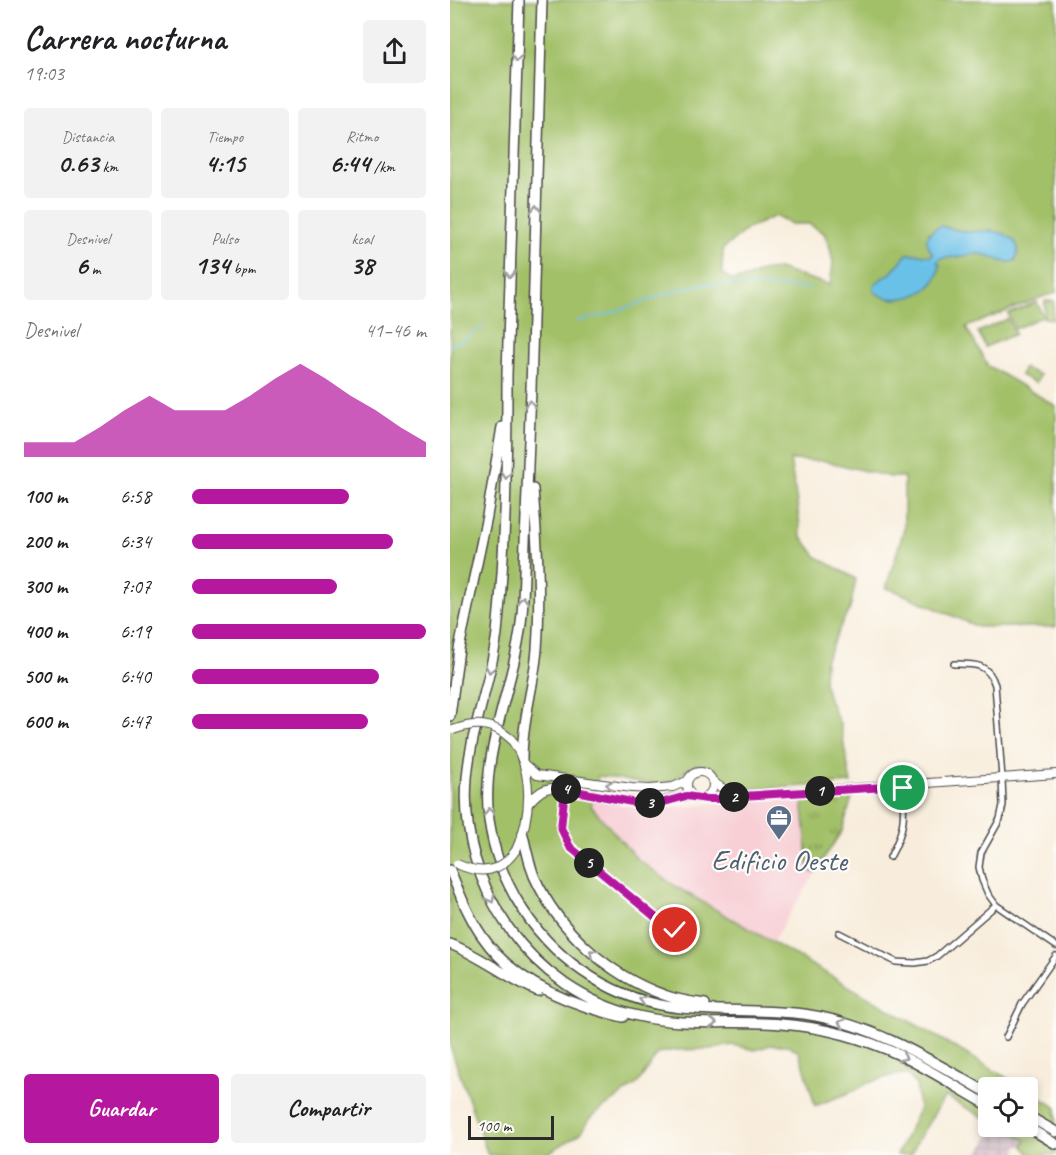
<!DOCTYPE html>
<html lang="es">
<head>
<meta charset="utf-8">
<style>
  :root { --surface:#fff; --page:#f2f2f2; --text:#202124; --muted:#757577; --accent:#b5179e }
  body { margin:0; font-family:Caveat,sans-serif; background:var(--page); color:var(--text); height:100vh; display:flex; flex-direction:column; font-size:22px; white-space:nowrap }
  * { box-sizing:border-box; margin:0 }
  p { font-size:20px; color:var(--muted) }
  .icon { flex:none; width:33px; height:33px; fill:none; stroke:currentColor; stroke-width:2; stroke-linecap:round; stroke-linejoin:round }
  .map { position:relative; flex:1; overflow:hidden }
  .panel { display:flex; flex-direction:column; background:var(--surface); width:450px }
  .panel>* { flex:none }
  .tools { position:absolute; left:528px; top:1077px; display:grid; gap:12px }
  .tools a { display:grid; place-items:center; width:60px; height:60px; border-radius:6px; background:var(--surface); box-shadow:0 3px 9px #0003; font-size:30px }
  .scale { position:absolute; left:18px; bottom:15px; width:86px; box-sizing:border-box; padding-left:6px; border:3px solid #2b2b2b; border-top:0; font-size:16px; line-height:21px; white-space:nowrap; color:#2b2b2b; -webkit-text-stroke:4px #fdfcf7; paint-order:stroke }
  .pin { position:absolute; display:grid; place-items:center; width:51px; height:51px; color:#fff; margin:-26px; border:3px solid #fff; border-radius:50%; box-shadow:0 2px 6px #0007 }
  .km { position:absolute; width:30px; height:30px; margin:-15px; border-radius:50%; background:#222; color:#fff; font-size:16px; line-height:30px; text-align:center }
  .round { display:grid; place-items:center; flex:none; width:63px; height:63px; border-radius:6px; background:var(--page) }
  .overview { display:flex; align-items:center; justify-content:space-between; height:102px; padding:0 24px }
  h1 { font-size:33px; font-weight:700; line-height:45px }
  .metrics { display:grid; grid-template-columns:repeat(3,1fr); gap:9px; height:102px; padding:6px 24px }
  .metrics div { display:grid; align-content:center; border-radius:6px; background:var(--page); text-align:center }
  .metrics b { font-size:26px; font-weight:700 }
  .metrics small { font-size:16px; font-weight:400 }
  .metrics p { font-size:16px }
  .chart { height:168px; padding:12px 24px }
  .chart p { display:flex; justify-content:space-between }
  .chart svg { width:100%; height:108px; margin-top:6px; fill:var(--accent); opacity:.7 }
  .action { display:flex; gap:12px; margin-top:auto; padding:12px 24px }
  .action a { flex:1; height:69px; border-radius:6px; background:var(--accent); color:#fff; font-size:24px; font-weight:700; line-height:69px; text-align:center }
  .action a+a { background:var(--page); color:var(--text) }
  ul { padding:0 24px; list-style:none; font-size:20px }
  li { display:grid; grid-template-columns:96px 72px 1fr; align-items:center; height:45px }
  li i { height:15px; border-radius:8px; background:var(--accent) }
  main { display:flex; flex:1; min-height:0 }
  .map>svg:first-child { display:block }
  .built { fill:#f7cfd5 }
  .industrial { fill:url(#industrial-grid) }
  .green { fill:#a2c068; stroke:#66764a; stroke-width:1.5; fill-rule:evenodd }
  .park { fill:url(#park-tufts); stroke:#66764a; stroke-width:1.5 }
  .water { fill:#6bc1e8; stroke:#4b768a; stroke-width:1.5 }
  .lines { fill:none; stroke-linecap:round; stroke-linejoin:round }
  .stream { stroke:#6bc1e8; stroke-width:1.5 }
  .street-casing { stroke:#4a4846; stroke-width:8 }
  .secondary-casing { stroke:#4a4846; stroke-width:10 }
  .highway-casing { stroke:#4a4846; stroke-width:12 }
  .street { stroke:#fff; stroke-width:5 }
  .secondary { stroke:#fff; stroke-width:8 }
  .highway { stroke:#fff; stroke-width:9 }
  .secondary-bridge-casing { stroke:#4a4846; stroke-width:10; stroke-linecap:butt }
  .secondary-bridge { stroke:#fff; stroke-width:8 }
  .oneway { stroke:#a0a0a0 }
  .route-casing { stroke:#fff; stroke-width:12 }
  .route { stroke:#b5179e; stroke-width:8 }
  .labels { text-anchor:middle; stroke-width:4.5; stroke-linejoin:round; paint-order:stroke }
  .service-label { font-size:30px; fill:#4e5e75; stroke:#fdfcf7 }
</style>
</head>
<body>
<main>
<section class="panel">
<div class="overview"><div><h1>Carrera nocturna</h1><p>19:03</p></div><a class="round"><svg class="icon" aria-label="share" viewBox="0 0 24 24"><path d="M12 15V3M7 8l5-5 5 5M5 13v7h14v-7"/></svg></a></div>
<div class="metrics">
<div><p>Distancia</p><b>0.63<small> km</small></b></div>
<div><p>Tiempo</p><b>4:15</b></div>
<div><p>Ritmo</p><b>6:44<small> /km</small></b></div>
</div>
<div class="metrics">
<div><p>Desnivel</p><b>6<small> m</small></b></div>
<div><p>Pulso</p><b>134<small> bpm</small></b></div>
<div><p>kcal</p><b>38</b></div>
</div>
<div class="chart"><p><span>Desnivel</span>41–46 m</p>
<svg viewBox="0 0 160 44" preserveAspectRatio="none"><path d="M0 44V38L10 38L20 38L30 32L40 25L50 19L60 25L70 25L80 25L90 19L100 12L110 6L120 12L130 19L140 25L150 32L160 38V44z"/></svg>
</div>
<ul>
<li><b>100 m</b>6:58<i style="width:67%"></i></li>
<li><b>200 m</b>6:34<i style="width:86%"></i></li>
<li><b>300 m</b>7:07<i style="width:62%"></i></li>
<li><b>400 m</b>6:19<i style="width:100%"></i></li>
<li><b>500 m</b>6:40<i style="width:80%"></i></li>
<li><b>600 m</b>6:47<i style="width:75%"></i></li>
</ul>
<div class="action"><a>Guardar</a><a>Compartir</a></div>
</section>
<div class="map">
<svg width="606" height="1155" viewBox="0 0 606 1155">
  <defs>
    <pattern id="industrial-grid" width="8" height="8" patternUnits="userSpaceOnUse" patternTransform="scale(1.5)"><rect width="8" height="8" fill="#d2bdc8"/><path d="M0 4h8M4 0v8" fill="none" stroke="#b4a3ac"/></pattern>
    <pattern id="park-tufts" width="24" height="20" patternUnits="userSpaceOnUse" patternTransform="scale(1.5)"><rect width="24" height="20" fill="#a2c068"/><path d="M3 7l-1-3M5 7V3M7 7l1-3M15 17l-1-3M17 17v-4M19 17l1-3" fill="none" stroke="#849c56"/></pattern>
  </defs>
  <rect width="100%" height="100%" fill="#fdfcf7"/>
  <filter id="ink" filterUnits="userSpaceOnUse"><feTurbulence type="fractalNoise" baseFrequency=".0167" numOctaves="2"/><feDisplacementMap in="SourceGraphic" scale="12" xChannelSelector="R" yChannelSelector="G"/><feConvolveMatrix kernelMatrix="1 2 1 2 8 2 1 2 1" color-interpolation-filters="sRGB"/></filter>
  <filter id="wash" filterUnits="userSpaceOnUse"><feTurbulence type="fractalNoise" baseFrequency=".008" numOctaves="4" result="noise"/><feDisplacementMap in="SourceGraphic" scale="24" xChannelSelector="R" yChannelSelector="G"/><feGaussianBlur stdDeviation="1.35" result="paint"/><feColorMatrix in="noise" values="0 0 0 0 0 0 0 0 0 0 0 0 0 0 0 0 0 1.4 0 .05"/><feComposite in="paint" operator="in"/></filter>
  <g filter="url(#wash)">
    <rect width="100%" height="100%" fill="#f8eddc"/>
    <path class="built" d="M403,794L392,831L322,942L228,888L187,859L141,806L143,800L182,806L239,807L264,803Z"/>
    <path class="industrial" d="M546,1127H553L577,1140L573,1145L566,1147L568,1153L566,1155H527Z"/>
    <path class="green" d="M0,0H606V293L595,296L516,327L538,366L606,406V627H528L448,592L436,588L454,529V477H440L375,461L340,460L347,502L351,536L367,557L406,579L400,609L392,623L375,661L374,682L380,702L390,724L401,783L295,790L273,783L266,769L257,766L246,764L236,770L228,778L219,782L202,784L148,776L143,800L141,806L187,859L228,888L489,1038L572,1087L538,1088V1120L495,1096L469,1138L461,1155H447L469,1109L466,1084L456,1074L443,1075L418,1083L406,1090L365,1106L354,1066L348,1051L338,1045H321L305,1050L283,1045L260,1049L226,1050L208,1053L188,1083L141,1117L131,1133L95,1155H38L0,1046ZM325,216L341,224H359L374,233L380,248L383,263L380,285L328,269L311,271L297,278L282,280L272,273L273,249L297,229Z
      M595,301H604L603,319L594,318Z
      M587,302L593,316L565,329L558,314Z
      M558,319L565,334L535,347L528,332Z
      M574,368L590,375L586,383L570,375Z
      M578,1091L606,1107V1155H580L573,1145L576,1140L553,1127L578,1126Z"/>
    <path class="park" d="M403,794L392,831L364,873L359,870L352,797Z"/>
    <path class="water" d="M491,226C500,228 509,231 518,232C526,232 534,230 542,231C558,233 575,243 565,261C548,265 544,254 528,254C522,253 515,256 509,257C502,258 496,257 490,259L487,262L490,265C489,271 487,278 483,283C471,298 439,305 424,291V285L431,279L441,273L457,254H469L481,256L483,254C473,241 475,232 491,226Z"/>
    <g class="lines">
      <path class="stream" d="M125,322L155,315L234,288L256,284L360,288
        M0,346L15,339L34,326"/>
    </g>
  </g>
  <g filter="url(#ink)">
    <g class="lines">
      <g class="street-casing">
        <path id="street" d="M504,664C525,664 538,663 545,685L552,778L553,805L550,819L531,853L529,867L532,880L538,894L546,905L606,946
          M115,789L111,828L120,847L216,926L225,930
          M440,857C455,830 455,816 452,786
          M389,933L446,962L465,963L478,961L487,956L546,905
          M556,1037L572,1004L606,956"/>
      </g>
      <g class="secondary-casing">
        <path id="secondary" d="M61,739C84,770 82,816 66,850
          M74,764L87,775L182,788L200,789L223,787L237,781
          M237 785a13 13 0 1 1 26 0a13 13 0 1 1-26 0Z
          M263,781C270,789 280,792 290,796
          M253,798L275,799L292,796L606,774
          M78,804C83,798 88,792 96,789C107,786 121,790 133,793C154,797 176,802 197,803C214,803 227,796 243,796"/>
      </g>
      <g class="highway-casing">
        <path id="highway" d="M69,0L57,374C57,460 56,547 47,633C41,682 21,728 17,778C8,887 81,991 188,1016C235,1027 283,1020 331,1024C372,1027 414,1038 452,1056C482,1071 510,1089 538,1105
          M92,0C88,130 85,260 81,390C79,441 77,492 75,542C74,566 74,590 72,614C66,684 30,750 39,820C48,885 87,944 143,978C169,994 200,1005 231,1008C272,1012 313,1009 354,1014C423,1024 479,1059 538,1093
          M0,716L9,649L37,516L52,427
          M72,758C72,721 84,686 87,649C91,595 87,542 83,489
          M73,835C76,849 79,863 84,876C109,931 158,975 214,995C227,1000 241,1002 255,1004
          M0,870C9,892 18,916 32,936C63,982 121,1005 173,1017
          M0,944C31,956 57,978 88,991
          M578,1116L606,1132
          M576,1126L606,1144"/>
      </g>
      <use href="#street" class="street"/>
      <use href="#secondary" class="secondary"/>
      <use href="#highway" class="highway"/>
      <g class="secondary-bridge-casing">
        <path id="secondary-bridge" d="M3,730C26,722 42,722 61,739
          M7,864C31,875 50,873 66,850"/>
      </g>
      <use href="#secondary-bridge" class="secondary-bridge"/>
    </g>
    <defs><path id="oneway-chevron" d="M-2-3.5L2.5 0L-2 3.5" fill="none" stroke-width="1.6" stroke-linecap="round" stroke-linejoin="round" transform="scale(1.5)"/></defs>
    <g class="oneway">
      <use href="#oneway-chevron" transform="translate(67 58) rotate(92)"/>
      <use href="#oneway-chevron" transform="translate(86 209) rotate(-89)"/>
      <use href="#oneway-chevron" transform="translate(60 274) rotate(92)"/>
      <use href="#oneway-chevron" transform="translate(80 404) rotate(-88)"/>
      <use href="#oneway-chevron" transform="translate(56 475) rotate(92)"/>
      <use href="#oneway-chevron" transform="translate(73 600) rotate(-87)"/>
      <use href="#oneway-chevron" transform="translate(40 669) rotate(101)"/>
      <use href="#oneway-chevron" transform="translate(160 785) rotate(-172)"/>
      <use href="#oneway-chevron" transform="translate(39 812) rotate(-94)"/>
      <use href="#oneway-chevron" transform="translate(41 899) rotate(63)"/>
      <use href="#oneway-chevron" transform="translate(143 953) rotate(-139)"/>
      <use href="#oneway-chevron" transform="translate(193 1000) rotate(-164)"/>
      <use href="#oneway-chevron" transform="translate(263 1023)"/>
      <use href="#oneway-chevron" transform="translate(392 1023) rotate(-164)"/>
      <use href="#oneway-chevron" transform="translate(453 1057) rotate(26)"/>
    </g>
  </g>
  <g class="lines" filter="url(#ink)">
    <g class="route-casing">
      <path id="route" d="M225,930L216,926L120,847L111,828L115,789L182,802L198,803H211L236,796L257,799H274L291,796L452,786L453,788"/>
    </g>
    <use href="#route" class="route"/>
  </g>
  <defs>
    <g id="office-pin" transform="scale(1.35)"><path d="M0 17L-7.5 6A9.5 9.5 0 1 1 7.5 6Z" fill="#5c6f8a" stroke="#fdfcf7"/><path d="M-6-3h4V-5.5h4V-3h4V5H-6ZM-1-4.5V-3h2v-1.5ZM-6 0V1H6V0Z" fill="#fff"/></g>
  </defs>
  <g fill-rule="evenodd">
    <use href="#office-pin" x="329" y="818"/>
  </g>
  <g class="labels">
    <g class="service-label">
      <text x="329" y="870">Edificio Oeste</text>
    </g>
  </g>
</svg>
<div class="tools">
<a><svg class="icon" aria-label="locate" viewBox="0 0 24 24"><circle cx="12" cy="12" r="6"/><path d="M12 2v4M12 18v4M2 12h4M18 12h4"/></svg></a>
</div>
<div class="scale">100 m</div>
<div class="pin" style="left:453px;top:788px;background:#1e9e55"><svg class="icon" aria-label="arrive" viewBox="0 0 24 24"><path d="M6 21V4h12l-3 4 3 4H6"/></svg></div>
<div class="pin" style="left:225px;top:930px;background:#d93025"><svg class="icon" aria-label="check" viewBox="0 0 24 24"><path d="M5 12l5 5 9-10"/></svg></div>
<b class="km" style="left:370px;top:791px">1</b>
<b class="km" style="left:284px;top:797px">2</b>
<b class="km" style="left:200px;top:803px">3</b>
<b class="km" style="left:116px;top:789px">4</b>
<b class="km" style="left:139px;top:863px">5</b>
</div>
</main>
</body>
</html>
